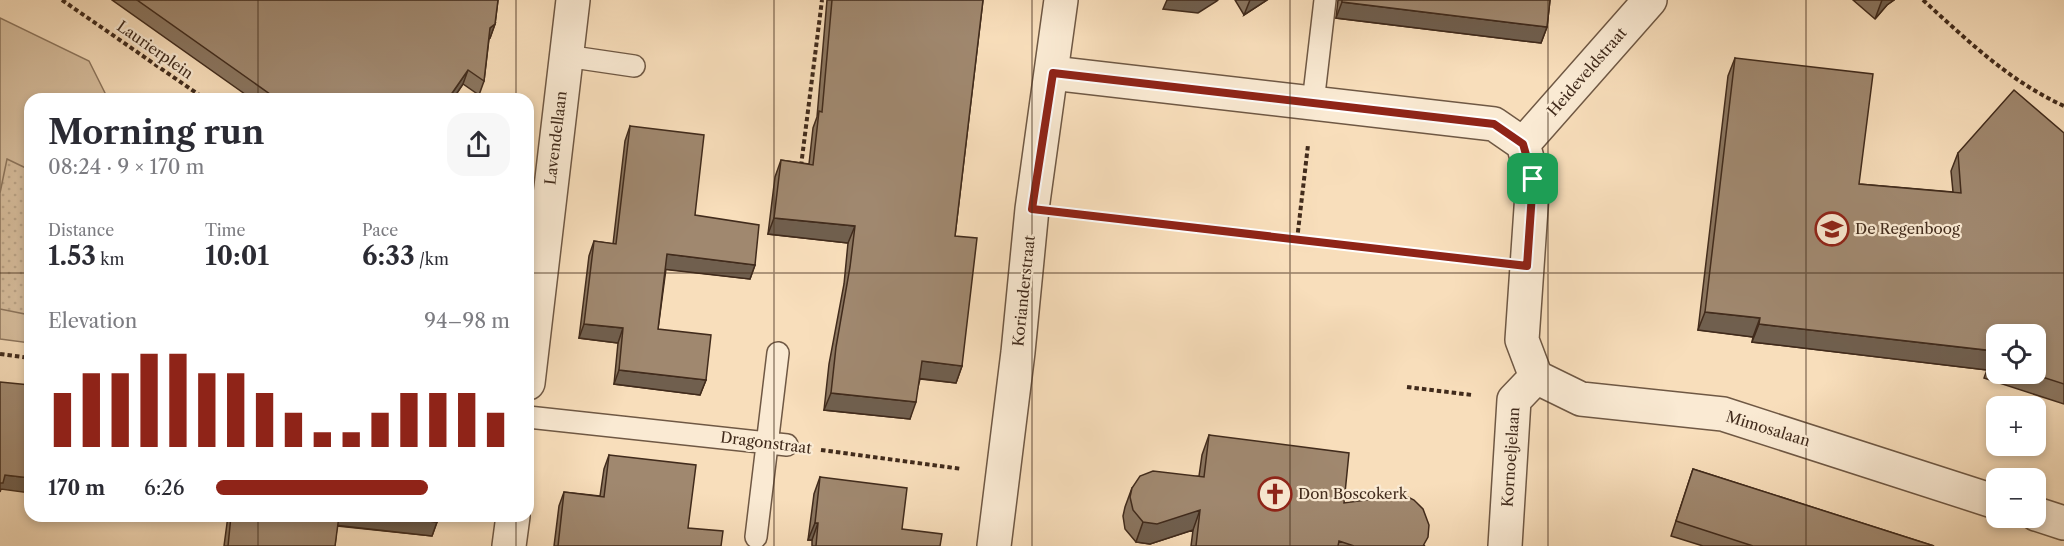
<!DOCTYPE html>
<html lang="en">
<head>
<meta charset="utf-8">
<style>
  :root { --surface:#fff; --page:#f7f7f7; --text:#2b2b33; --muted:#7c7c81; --accent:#8f2418 }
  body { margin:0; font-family:"Libre Caslon Text",serif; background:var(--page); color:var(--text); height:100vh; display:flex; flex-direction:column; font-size:22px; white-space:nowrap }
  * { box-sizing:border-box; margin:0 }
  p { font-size:20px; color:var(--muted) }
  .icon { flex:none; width:33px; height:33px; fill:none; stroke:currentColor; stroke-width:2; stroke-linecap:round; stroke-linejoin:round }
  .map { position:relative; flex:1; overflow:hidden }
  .details { position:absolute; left:24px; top:93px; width:510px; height:429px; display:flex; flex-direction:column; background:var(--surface); border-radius:18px; box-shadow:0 3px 9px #0003 }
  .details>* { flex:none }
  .tools { position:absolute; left:1986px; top:324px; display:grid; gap:12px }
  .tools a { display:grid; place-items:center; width:60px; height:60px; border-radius:12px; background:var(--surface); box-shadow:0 3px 9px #0003; font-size:30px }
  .pin { position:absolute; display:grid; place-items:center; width:51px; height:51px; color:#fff; margin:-26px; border-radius:12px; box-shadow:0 3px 9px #0006 }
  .round { display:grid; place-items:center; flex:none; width:63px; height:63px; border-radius:18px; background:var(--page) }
  .overview { display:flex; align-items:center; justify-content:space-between; height:102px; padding:0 24px }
  h1 { font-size:33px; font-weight:700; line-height:45px }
  .figures { display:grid; grid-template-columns:repeat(3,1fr); gap:9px; height:102px; padding:6px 24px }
  .figures div { display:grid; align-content:center }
  .figures b { font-size:26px; font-weight:700 }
  .figures small { font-size:16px; font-weight:400 }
  .figures p { font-size:16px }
  .chart { height:168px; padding:12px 24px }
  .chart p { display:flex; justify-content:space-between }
  .chart svg { width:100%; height:108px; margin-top:6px; stroke:var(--accent); stroke-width:6 }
  ul { padding:0 24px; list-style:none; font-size:20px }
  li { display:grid; grid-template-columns:96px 72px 1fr; align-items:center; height:45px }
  li i { height:15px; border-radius:8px; background:var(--accent) }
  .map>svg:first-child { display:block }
  .green { fill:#d9c0a0; stroke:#8d765e; stroke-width:1.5 }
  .park { fill:url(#park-dots); stroke:#8d765e; stroke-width:1.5 }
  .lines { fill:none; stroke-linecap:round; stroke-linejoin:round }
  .service-casing { stroke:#6f5844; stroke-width:24 }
  .minor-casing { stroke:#6f5844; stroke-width:36 }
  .tertiary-casing { stroke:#6f5844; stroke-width:36 }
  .path { stroke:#412b1c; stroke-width:4; stroke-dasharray:4.5 3; stroke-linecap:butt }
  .service { stroke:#faead3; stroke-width:21 }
  .minor { stroke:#faead3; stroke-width:33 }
  .tertiary { stroke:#faead3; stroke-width:33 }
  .wall { fill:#8a755f; stroke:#412b1c; stroke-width:1.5; fill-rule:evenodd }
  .shaded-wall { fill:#705f4e; stroke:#412b1c; stroke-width:1.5 }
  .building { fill:#a0886f; stroke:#412b1c; stroke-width:1.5 }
  .route-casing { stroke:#fff; stroke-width:12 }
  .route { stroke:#8f2418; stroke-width:8 }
  .grid { fill:none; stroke:#412b1c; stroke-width:1.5; stroke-opacity:0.55 }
  .labels { text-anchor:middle; stroke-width:4.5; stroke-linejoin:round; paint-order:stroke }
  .street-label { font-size:15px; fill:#412b1c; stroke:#faead3 }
  .poi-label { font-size:15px; fill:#412b1c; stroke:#faead3; text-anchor:start }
</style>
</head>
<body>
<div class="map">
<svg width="2064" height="546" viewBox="0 0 2064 546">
  <defs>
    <pattern id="park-dots" width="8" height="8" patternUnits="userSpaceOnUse" patternTransform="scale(1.5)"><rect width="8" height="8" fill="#d9c0a0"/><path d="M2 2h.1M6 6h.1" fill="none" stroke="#bba589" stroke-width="1.8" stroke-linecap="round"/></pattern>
  </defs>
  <rect width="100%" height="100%" fill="#f8debb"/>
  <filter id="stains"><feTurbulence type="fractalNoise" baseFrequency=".00333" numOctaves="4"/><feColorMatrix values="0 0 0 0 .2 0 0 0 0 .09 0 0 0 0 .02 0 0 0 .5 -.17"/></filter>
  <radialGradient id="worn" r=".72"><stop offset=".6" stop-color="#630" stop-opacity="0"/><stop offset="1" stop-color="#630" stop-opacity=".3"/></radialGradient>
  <path class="green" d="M0,18L89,61L108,99H30V343L0,339Z"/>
  <path class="park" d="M7,159L30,170V315L0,309V193Z"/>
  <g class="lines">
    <g class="service-casing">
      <path id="service" d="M566,56L634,66
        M1313,103L1325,0
        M528,417L787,445
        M756,537L778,353"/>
    </g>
    <g class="minor-casing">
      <path id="minor" d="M1052,73L1494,124L1523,144L1533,179L1522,340L1536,377
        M1523,144L1650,0
        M1536,377L1581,399L1723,414L1996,502
        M528,383L573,0
        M2036,514L2064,523
        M509,546L513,516
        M1505,546L1514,400L1536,377"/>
    </g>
    <g class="tertiary-casing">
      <path id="tertiary" d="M994,546L1018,352L1032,209L1061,0"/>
    </g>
    <path class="path" d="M62,0L205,99
      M1923,0C1967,40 2009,81 2064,106
      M801,166L822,0
      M1074,214L1484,261
      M1297,240L1308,145
      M0,354L30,358
      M1407,387L1472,395
      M821,450L962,469"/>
    <use href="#service" class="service"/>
    <use href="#minor" class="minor"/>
    <use href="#tertiary" class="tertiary"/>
  </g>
  <path class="wall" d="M112,0H498L495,24L490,38L489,39L484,81L479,95L463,84L453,99H252Z
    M827,0H983L955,236L962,366L956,383L920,379L910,419L824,410L829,364L844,284L848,243L768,234L775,177L781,160L809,164L813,128L817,117Z
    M1235,0H1267L1244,15Z
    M1338,0H1550L1547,27L1541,43L1336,18Z
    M1853,0H1894L1887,5L1875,19Z
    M1735,58L1859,184L1953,192L1951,171L1958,153L2064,133V404L1984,378L1987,370L1752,342L1753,337L1698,330L1728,76ZM1996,334L2036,374H1996Z
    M630,126L695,215L755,265L750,279L666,269L658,329L706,380L700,395L614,384L618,343L579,338L589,256L594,241L613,244L625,141Z
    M1209,435L1344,503L1425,546H1191L1193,530L1150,544L1136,542L1125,529L1123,516L1125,507L1132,488L1199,476L1202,455Z
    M609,455L688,528L721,546H554L559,506L564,492L600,496L604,469Z
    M1693,469L1934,546H1703L1671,536Z
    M820,477L902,529L940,546H812V540H808L814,494Z
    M228,516H437V522L432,536L337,526L335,546H224Z"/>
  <path class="shaded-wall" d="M1167,0H1218L1217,1L1198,13L1163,9Z
    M1250,0H1267L1244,15Z
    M1882,0H1894L1887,5L1875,19Z
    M1342,2L1547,27L1541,43L1336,18Z
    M495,24L490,38L485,42L490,28Z
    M468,70L463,84L453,99H448Z
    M774,218L855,226L848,243L768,234Z
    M667,254L755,265L750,279L662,269Z
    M1705,312L1760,318L1753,337L1698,330Z
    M584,324L623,328L618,343L579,338Z
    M1759,324L1994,351L1987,370L1752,342Z
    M922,361L962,366L956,383L916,378Z
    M619,370L706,380L700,395L614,384Z
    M831,393L916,402L910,419L824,410Z
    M5,475L30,478V493L1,489L0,492V483Z
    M1200,510L1193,530L1150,544L1136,542L1143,522Z
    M338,516H383L437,522L432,536L334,525Z
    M815,523H818L812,540H808Z"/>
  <path class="building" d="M137,0H498L495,24L490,28L484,81L468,70L448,99H277Z
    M832,0H983L955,236L977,238L962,366L922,361L916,402L831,393L836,347L850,267L855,226L774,218L781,160L813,165L819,111L822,112Z
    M1342,0H1550L1547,27L1342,2Z
    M1735,58L1873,74L1859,184L1961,193L1958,153L2014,90L2064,133V384L2033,374H2036V334H1996V362L1991,360L1994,351L1759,324L1760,318L1705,312Z
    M630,126L704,135L695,215L759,225L755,265L667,254L658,329L711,335L706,380L619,370L623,328L584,324L594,241L616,244Z
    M0,382L30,385V478L5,475L3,483H0Z
    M1209,435L1349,453L1344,503L1397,496L1408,497L1414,500L1423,509L1429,525L1428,537L1423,546H1354L1339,541L1338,546H1196L1200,510L1157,524L1143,522L1133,510L1130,497L1132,488L1140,476L1153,471L1204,477Z
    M609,455L696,465L688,528L723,531L721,546H558L564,492L604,497Z
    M1693,469L1934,546H1753L1676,521Z
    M820,477L907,488L902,529L942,534L940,546H816L818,523H815Z
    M231,516H339L335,546H228Z
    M383,516H437V522Z"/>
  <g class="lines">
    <g class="route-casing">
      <path id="route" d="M1053,73L1494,124L1523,144L1533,179L1527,266L1032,209Z"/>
    </g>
    <use href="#route" class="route"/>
  </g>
  <path class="grid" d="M258,0V99M516,0V99M774,0V546M1032,0V546M1290,0V546M1548,0V546M1806,0V546M0,273H30M528,273H2064M258,516V546M516,516V546"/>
  <defs>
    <g id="school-ring" transform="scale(1.725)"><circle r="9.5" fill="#faead3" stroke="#8f2418" stroke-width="1.5"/><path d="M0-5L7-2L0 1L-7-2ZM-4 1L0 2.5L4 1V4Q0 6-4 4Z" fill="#8f2418"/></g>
    <g id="church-ring" transform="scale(1.725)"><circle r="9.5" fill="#faead3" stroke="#8f2418" stroke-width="1.5"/><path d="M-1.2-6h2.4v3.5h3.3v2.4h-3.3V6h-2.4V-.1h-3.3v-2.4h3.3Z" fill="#8f2418"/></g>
  </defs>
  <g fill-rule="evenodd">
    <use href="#school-ring" x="1832" y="229"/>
    <use href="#church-ring" x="1275" y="494"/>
  </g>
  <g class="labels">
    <g class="street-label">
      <text transform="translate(155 50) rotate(35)" y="5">Laurierplein</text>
      <text transform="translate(1587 72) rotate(-49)" y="5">Heideveldstraat</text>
      <text transform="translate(556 138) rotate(-83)" y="5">Lavendellaan</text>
      <text transform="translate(1024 291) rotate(-84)" y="5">Korianderstraat</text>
      <text transform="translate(1768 429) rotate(17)" y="5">Mimosalaan</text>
      <text transform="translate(766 443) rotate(7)" y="5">Dragonstraat</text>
      <text transform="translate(1511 457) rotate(-86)" y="5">Kornoeljelaan</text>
    </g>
    <g class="poi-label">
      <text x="1855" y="234">De Regenboog</text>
      <text x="1298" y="499">Don Boscokerk</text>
    </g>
  </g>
  <rect width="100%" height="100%" filter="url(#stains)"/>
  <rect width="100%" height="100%" fill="url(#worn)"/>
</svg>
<div class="tools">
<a><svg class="icon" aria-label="locate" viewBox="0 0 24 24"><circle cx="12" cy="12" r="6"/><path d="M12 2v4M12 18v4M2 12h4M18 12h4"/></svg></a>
<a>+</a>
<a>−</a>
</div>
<div class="pin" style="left:1533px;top:179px;background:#1e9e55"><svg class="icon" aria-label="arrive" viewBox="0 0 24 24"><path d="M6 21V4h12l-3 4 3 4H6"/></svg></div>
<section class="details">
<div class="overview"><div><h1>Morning run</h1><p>08:24 · 9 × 170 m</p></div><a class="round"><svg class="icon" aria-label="share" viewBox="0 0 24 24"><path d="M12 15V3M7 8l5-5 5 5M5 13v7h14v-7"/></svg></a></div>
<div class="figures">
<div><p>Distance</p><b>1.53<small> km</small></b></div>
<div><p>Time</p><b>10:01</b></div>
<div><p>Pace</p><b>6:33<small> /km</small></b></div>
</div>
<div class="chart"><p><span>Elevation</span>94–98 m</p>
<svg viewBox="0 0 160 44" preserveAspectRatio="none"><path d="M5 44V22M15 44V14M25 44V14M35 44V6M45 44V6M55 44V14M65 44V14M75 44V22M85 44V30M95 44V38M105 44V38M115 44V30M125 44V22M135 44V22M145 44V22M155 44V30"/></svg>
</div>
<ul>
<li><b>170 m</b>6:26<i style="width:72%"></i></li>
</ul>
</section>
</div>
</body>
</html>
